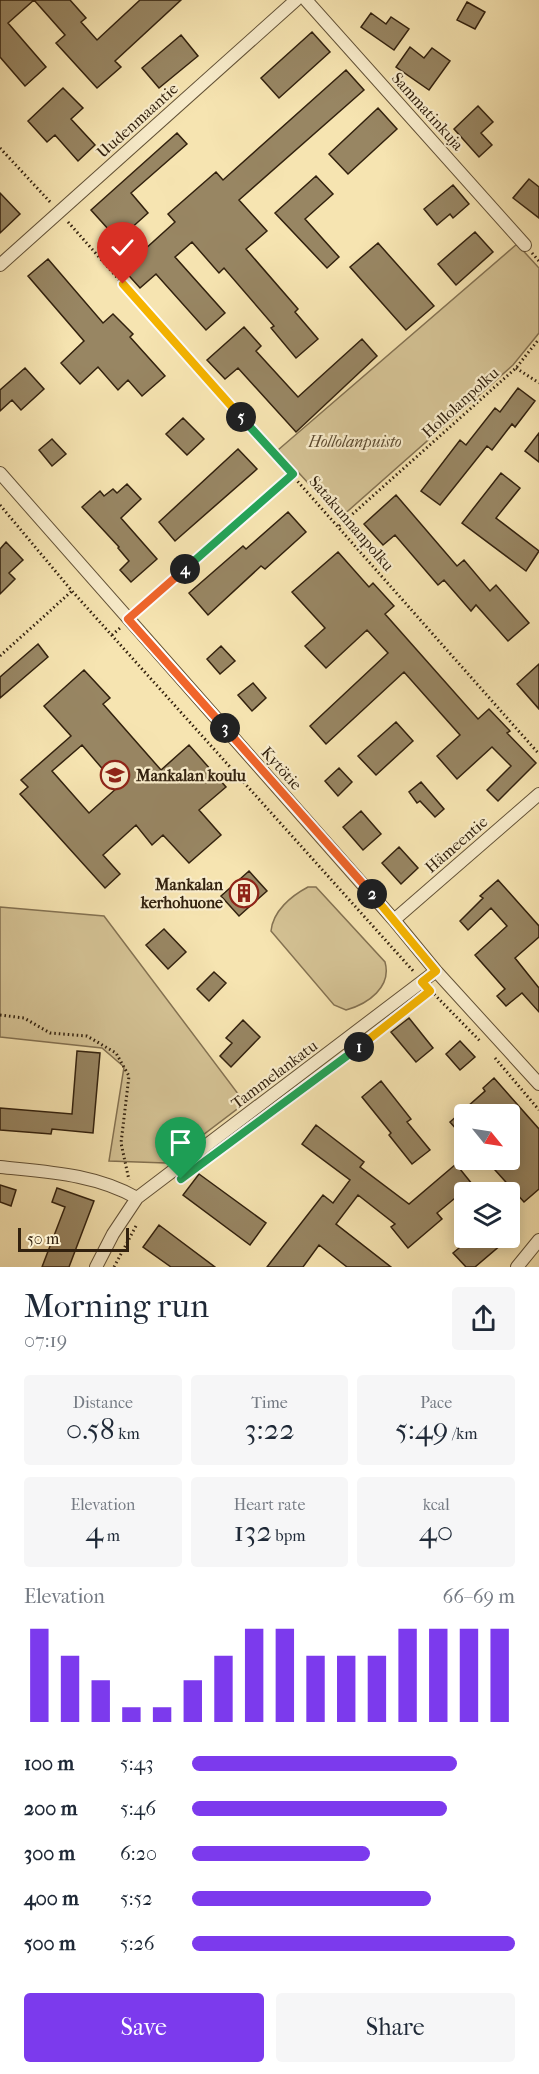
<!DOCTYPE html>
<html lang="en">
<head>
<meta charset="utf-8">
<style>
  :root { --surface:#fff; --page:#f6f6f7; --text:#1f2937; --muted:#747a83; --accent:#7c3aed }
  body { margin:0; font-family:"IM FELL French Canon",serif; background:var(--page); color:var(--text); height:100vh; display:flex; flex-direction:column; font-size:22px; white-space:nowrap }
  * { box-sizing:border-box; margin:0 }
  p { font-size:20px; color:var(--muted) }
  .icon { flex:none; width:33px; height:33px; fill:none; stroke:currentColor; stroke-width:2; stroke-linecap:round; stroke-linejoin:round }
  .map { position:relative; height:1267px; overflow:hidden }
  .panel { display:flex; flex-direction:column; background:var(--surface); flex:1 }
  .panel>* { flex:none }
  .needle { width:39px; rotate:120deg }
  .controls { position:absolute; left:454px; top:1104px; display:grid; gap:12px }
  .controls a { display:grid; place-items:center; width:66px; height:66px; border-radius:6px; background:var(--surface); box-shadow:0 3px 15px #0003; font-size:30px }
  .scale { position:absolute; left:18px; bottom:15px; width:111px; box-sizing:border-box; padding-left:6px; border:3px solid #32210e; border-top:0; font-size:16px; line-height:21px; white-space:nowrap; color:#32210e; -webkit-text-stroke:4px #f9edcc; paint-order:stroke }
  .pin { position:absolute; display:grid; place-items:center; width:51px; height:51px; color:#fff; margin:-62px -26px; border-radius:50% 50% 50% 0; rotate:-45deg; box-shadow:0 0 6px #0007 }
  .pin .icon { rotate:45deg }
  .km { position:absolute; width:30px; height:30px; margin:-15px; border-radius:50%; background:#222; color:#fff; font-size:16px; line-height:30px; text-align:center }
  .round { display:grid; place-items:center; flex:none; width:63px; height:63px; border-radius:6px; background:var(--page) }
  .overview { display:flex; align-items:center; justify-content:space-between; height:102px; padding:0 24px }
  h1 { font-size:33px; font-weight:600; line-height:45px }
  .stats { display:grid; grid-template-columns:repeat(3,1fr); gap:9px; height:102px; padding:6px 24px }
  .stats div { display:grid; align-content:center; border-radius:6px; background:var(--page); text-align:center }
  .stats b { font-size:30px; font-weight:600 }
  .stats small { font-size:16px; font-weight:400 }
  .stats p { font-size:16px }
  .chart { height:168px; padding:12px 24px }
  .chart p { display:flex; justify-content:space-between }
  .chart svg { width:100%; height:108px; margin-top:6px; stroke:var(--accent); stroke-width:6 }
  .cta { display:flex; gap:12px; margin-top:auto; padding:12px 24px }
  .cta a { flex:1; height:69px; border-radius:6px; background:var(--accent); color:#fff; font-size:24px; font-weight:600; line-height:69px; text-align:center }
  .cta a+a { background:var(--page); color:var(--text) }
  ul { padding:0 24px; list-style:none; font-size:20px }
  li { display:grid; grid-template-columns:96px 72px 1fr; align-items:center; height:45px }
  li i { height:15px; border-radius:8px; background:var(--accent) }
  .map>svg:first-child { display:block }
  .green { fill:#d5c395; stroke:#847252; stroke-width:1.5 }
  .building { fill:#988663; stroke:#32210e; stroke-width:1.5; fill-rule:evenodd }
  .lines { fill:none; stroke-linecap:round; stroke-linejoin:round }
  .street-casing { stroke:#635237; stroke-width:14 }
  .path { stroke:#32210e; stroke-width:3; stroke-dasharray:1.5 3; stroke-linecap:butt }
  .street { stroke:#f9edcc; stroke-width:12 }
  .split-1-casing { stroke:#fff; stroke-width:12 }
  .split-2-casing { stroke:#fff; stroke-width:12 }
  .split-3-casing { stroke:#fff; stroke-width:12 }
  .split-4-casing { stroke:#fff; stroke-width:12 }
  .split-5-casing { stroke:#fff; stroke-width:12 }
  .split-6-casing { stroke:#fff; stroke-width:12 }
  .split-1 { stroke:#22a559; stroke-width:8 }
  .split-2 { stroke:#f5b400; stroke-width:8 }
  .split-3 { stroke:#f0652b; stroke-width:8 }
  .split-4 { stroke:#f0652b; stroke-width:8 }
  .split-5 { stroke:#22a559; stroke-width:8 }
  .split-6 { stroke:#f5b400; stroke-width:8 }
  .labels { text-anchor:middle; stroke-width:4.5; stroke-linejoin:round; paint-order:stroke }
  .street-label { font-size:16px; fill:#32210e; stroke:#f9edcc }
  .park-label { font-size:16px; font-style:italic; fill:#5b4a30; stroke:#f9edcc }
  .poi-label { font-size:16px; font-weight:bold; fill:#32210e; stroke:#f9edcc; text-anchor:start }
</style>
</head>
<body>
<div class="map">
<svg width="539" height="1267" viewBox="0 0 539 1267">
  <rect width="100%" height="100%" fill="#f6e4b1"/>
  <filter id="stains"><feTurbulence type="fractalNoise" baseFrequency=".00333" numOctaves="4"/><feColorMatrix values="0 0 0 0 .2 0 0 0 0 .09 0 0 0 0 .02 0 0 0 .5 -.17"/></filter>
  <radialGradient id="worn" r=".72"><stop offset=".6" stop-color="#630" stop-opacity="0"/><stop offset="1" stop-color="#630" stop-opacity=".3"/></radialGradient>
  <path class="green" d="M517,244L539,268V333L513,365L340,518L278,450Z
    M308,887H316L385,962C392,987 368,1004 346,1010L334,1005L271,931C273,911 291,896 308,887Z
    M0,907L104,916L245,1103L166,1163L109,1161L124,1067L102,1048L0,1037Z"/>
  <path class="building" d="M0,0H70L86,18L81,22L97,40L140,0H181L115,61L121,67L97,88L56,43L65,35L34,0L8,23L46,67L25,86L0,57Z
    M467,2L485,12L475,29L457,20Z
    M371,13L386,24L391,17L409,29L394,50L361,27Z
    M312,32L330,52L279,98L261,78Z
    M181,35L198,56L159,88L142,68Z
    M410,47L424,58L432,48L450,61L429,90L396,67Z
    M346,70L364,90L239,200L267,231L246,249L298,309L295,312L318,339L296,358L271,328L274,326L224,268L219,273L192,242L175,257L225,313L206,330L156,274L140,288L123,269L175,222L168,214L216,172L223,180Z
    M63,88L83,108L71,119L95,145L78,161L55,135L47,142L28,121Z
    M478,106L493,122L481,133L492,145L479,157L454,129Z
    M378,108L397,129L348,174L329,154Z
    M177,133L187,144L131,193L148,213L118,240L91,210Z
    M316,176L333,194L305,219L339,257L327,268L275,213Z
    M529,179L539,187V218L513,198Z
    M453,185L469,204L453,218L450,214L437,225L424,209Z
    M0,193L20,214L0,233Z
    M475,232L493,252L456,285L438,264Z
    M378,243L434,306L406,330L350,267Z
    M48,259L103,323L113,314L133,334L130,337L165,376L142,396L128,380L118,390L98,367L80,384L61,363L84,341L28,276Z
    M244,327L261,346L256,351L298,397L362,339L377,356L296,432L238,368L225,379L207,360Z
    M25,368L44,389L21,410L12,400L0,411V390Z
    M518,388L535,401L515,427L512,424L492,450L487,446L440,505L421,491L460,440L466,445L495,408L500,412Z
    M183,418L204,439L187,455L166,434Z
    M539,433V462L525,451Z
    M52,439L66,454L52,466L39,450Z
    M238,449L257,469L175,541L159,522Z
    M501,473L520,488L496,518L539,551L526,571L462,523Z
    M127,484L141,499L121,518L157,559L131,582L120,570L129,561L118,548L119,547L82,507L100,491L104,496L113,489L117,493Z
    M396,495L457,566L464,560L490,591L496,585L529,623L508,641L476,605L471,611L444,580L438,585L395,535L383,545L364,524Z
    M288,512L306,532L265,569L261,566L208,615L189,593L243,546L246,549Z
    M6,542L23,560L9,573L15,579L0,594V549Z
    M338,552L369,587L373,583L394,606L385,614L478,719L489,709L510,731L507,733L536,763L498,801L487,790L511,766L492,747L457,779L437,756L460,735L404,672L326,744L310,726L388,653L367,630L326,668L305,646L325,628L292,592Z
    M38,644L48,657L0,698V677Z
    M221,646L235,661L220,674L207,659Z
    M539,664V709L517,684Z
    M84,670L110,698L103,704L161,770L189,745L226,787L199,810L221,835L189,863L163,835L152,845L136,825L103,855L120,874L105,888L20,794L28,787L21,780L71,736L44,706ZM82,745L118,787L89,813L52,771Z
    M253,683L266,698L252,711L238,695Z
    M396,722L413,741L376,775L358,756Z
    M339,768L352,782L338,796L325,781Z
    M421,782L444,809L435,817L420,801L417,803L409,792Z
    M361,811L381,834L363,850L343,827Z
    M399,847L418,868L401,884L382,863Z
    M249,871L267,891L239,916L221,896Z
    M498,880L539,926V937L515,958L539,988V1012L522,993L506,1006L497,996L505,989L475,955L507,926L491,908L468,930L460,921L483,898L480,896Z
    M164,929L186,952L168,969L146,945Z
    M214,972L226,983L209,1001L197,989Z
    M409,1018L433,1048L416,1062L391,1032Z
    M243,1020L260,1037L231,1067L220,1056L232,1043L226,1038Z
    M460,1041L475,1057L460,1070L446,1054Z
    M77,1051L100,1053L93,1133L52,1129L51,1134L0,1130V1108L72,1114Z
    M494,1078L539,1129V1189L524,1202L486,1160H510V1114H465V1139L450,1122L485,1091L483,1088Z
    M381,1081L411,1119L407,1122L430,1150L412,1164L389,1135L391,1133L362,1097Z
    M316,1125L364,1162L360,1167L409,1204L456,1164L472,1184L437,1213L442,1219L408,1248L391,1227L395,1224L358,1195L336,1224L391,1267H347L319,1245L303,1267H267L323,1195L333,1203L350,1180L302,1144Z
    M199,1174L266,1223L250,1245L183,1195Z
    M0,1185L16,1190L11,1206L0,1202Z
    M57,1188L94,1201L69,1267H42L65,1207L52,1202Z
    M159,1225L215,1267H171L143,1247Z
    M471,1238H509L475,1267H466L453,1253Z"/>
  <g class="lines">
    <g class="street-casing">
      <path id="street" d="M306,0L525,245
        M0,265L296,0
        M0,473L394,920L436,971L539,1084
        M394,920L539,794
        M0,1167C48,1172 95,1174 137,1198
        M96,1267L113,1234L137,1198L436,971
        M517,1267L539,1240"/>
    </g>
    <path class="path" d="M0,148L52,204
      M68,222L539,754
      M532,253L539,261
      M516,368L539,383
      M0,505L72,591L415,973
      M339,526L516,368L539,339
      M139,610L293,475
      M112,635L121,627
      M0,656L72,591
      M431,991L481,1042
      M0,1015L24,1018L50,1033L87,1036L116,1053L129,1076L121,1143L129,1180
      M495,1058L539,1110
      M114,1267L136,1226"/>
    <use href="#street" class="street"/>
  </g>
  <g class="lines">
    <g class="split-1-casing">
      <path id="split-1" d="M181,1179L359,1047"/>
    </g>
    <g class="split-2-casing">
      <path id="split-2" d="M359,1047L430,991L422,982L436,971L372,894"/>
    </g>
    <g class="split-3-casing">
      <path id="split-3" d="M225,728L372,894"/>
    </g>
    <g class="split-4-casing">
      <path id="split-4" d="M185,569L128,619L225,728"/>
    </g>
    <g class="split-5-casing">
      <path id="split-5" d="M185,569L293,474L241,417"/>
    </g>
    <g class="split-6-casing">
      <path id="split-6" d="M123,284L241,417"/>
    </g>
    <use href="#split-1" class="split-1"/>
    <use href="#split-2" class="split-2"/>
    <use href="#split-3" class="split-3"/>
    <use href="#split-4" class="split-4"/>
    <use href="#split-5" class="split-5"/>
    <use href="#split-6" class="split-6"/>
  </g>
  <defs>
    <g id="school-ring" transform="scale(1.5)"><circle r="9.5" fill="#f9edcc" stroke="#8f2418" stroke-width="1.5"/><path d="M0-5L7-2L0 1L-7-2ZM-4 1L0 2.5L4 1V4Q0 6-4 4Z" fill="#8f2418"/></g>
    <g id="building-ring" transform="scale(1.5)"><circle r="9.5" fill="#f9edcc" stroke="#8f2418" stroke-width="1.5"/><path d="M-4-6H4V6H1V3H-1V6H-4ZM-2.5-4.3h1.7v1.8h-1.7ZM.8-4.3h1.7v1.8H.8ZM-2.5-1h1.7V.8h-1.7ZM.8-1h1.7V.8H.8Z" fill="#8f2418"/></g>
  </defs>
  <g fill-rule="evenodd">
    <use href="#school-ring" x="115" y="775"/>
    <use href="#building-ring" x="244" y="893"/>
  </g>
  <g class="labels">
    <g class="street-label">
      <text transform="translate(428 111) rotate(48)" y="6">Sammatinkuja</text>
      <text transform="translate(137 120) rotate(-42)" y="6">Uudenmaantie</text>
      <text transform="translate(460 402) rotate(-42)" y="6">Hollolanpolku</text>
      <text transform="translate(352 523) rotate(49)" y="6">Satakunnanpolku</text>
      <text transform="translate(282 768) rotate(48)" y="6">Kytötie</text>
      <text transform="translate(456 844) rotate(-41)" y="6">Hämeentie</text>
      <text transform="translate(274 1074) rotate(-37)" y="6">Tammelankatu</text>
    </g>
    <g class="park-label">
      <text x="355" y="447">Hollolanpuisto</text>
    </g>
    <g class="poi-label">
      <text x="136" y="781">Mankalan koulu</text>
      <text x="223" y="890" text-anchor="end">Mankalan<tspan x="223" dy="18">kerhohuone</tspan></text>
    </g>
  </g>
  <rect width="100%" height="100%" filter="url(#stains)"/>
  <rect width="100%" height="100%" fill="url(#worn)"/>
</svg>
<div class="controls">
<a><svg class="needle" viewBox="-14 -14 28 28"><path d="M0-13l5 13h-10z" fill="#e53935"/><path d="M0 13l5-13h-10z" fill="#747a83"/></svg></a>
<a><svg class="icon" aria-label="layers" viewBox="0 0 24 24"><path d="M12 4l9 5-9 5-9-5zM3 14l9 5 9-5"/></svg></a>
</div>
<div class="scale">50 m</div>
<div class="pin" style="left:181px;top:1179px;background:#1e9e55"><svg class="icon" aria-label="arrive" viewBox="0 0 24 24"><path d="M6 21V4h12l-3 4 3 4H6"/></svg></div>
<div class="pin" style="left:123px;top:284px;background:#d93025"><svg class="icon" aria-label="check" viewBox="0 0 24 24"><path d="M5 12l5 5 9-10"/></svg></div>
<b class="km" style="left:359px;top:1047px">1</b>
<b class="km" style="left:372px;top:894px">2</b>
<b class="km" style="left:225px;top:728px">3</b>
<b class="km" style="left:185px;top:569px">4</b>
<b class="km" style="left:241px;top:417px">5</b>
</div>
<section class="panel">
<div class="overview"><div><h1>Morning run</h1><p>07:19</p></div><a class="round"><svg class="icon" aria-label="share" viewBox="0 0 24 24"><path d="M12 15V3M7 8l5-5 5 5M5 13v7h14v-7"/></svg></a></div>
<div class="stats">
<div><p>Distance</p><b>0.58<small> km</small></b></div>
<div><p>Time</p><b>3:22</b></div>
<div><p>Pace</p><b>5:49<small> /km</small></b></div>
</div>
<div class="stats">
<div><p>Elevation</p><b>4<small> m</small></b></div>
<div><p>Heart rate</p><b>132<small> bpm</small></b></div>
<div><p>kcal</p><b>40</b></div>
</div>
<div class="chart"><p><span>Elevation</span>66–69 m</p>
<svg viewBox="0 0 160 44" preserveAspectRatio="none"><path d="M5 44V6M15 44V17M25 44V27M35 44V38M45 44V38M55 44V27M65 44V17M75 44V6M85 44V6M95 44V17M105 44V17M115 44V17M125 44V6M135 44V6M145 44V6M155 44V6"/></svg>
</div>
<ul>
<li><b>100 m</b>5:43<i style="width:82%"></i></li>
<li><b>200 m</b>5:46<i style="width:79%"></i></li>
<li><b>300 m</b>6:20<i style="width:55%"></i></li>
<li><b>400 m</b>5:52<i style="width:74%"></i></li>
<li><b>500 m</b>5:26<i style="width:100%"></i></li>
</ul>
<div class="cta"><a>Save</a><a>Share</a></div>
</section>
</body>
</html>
